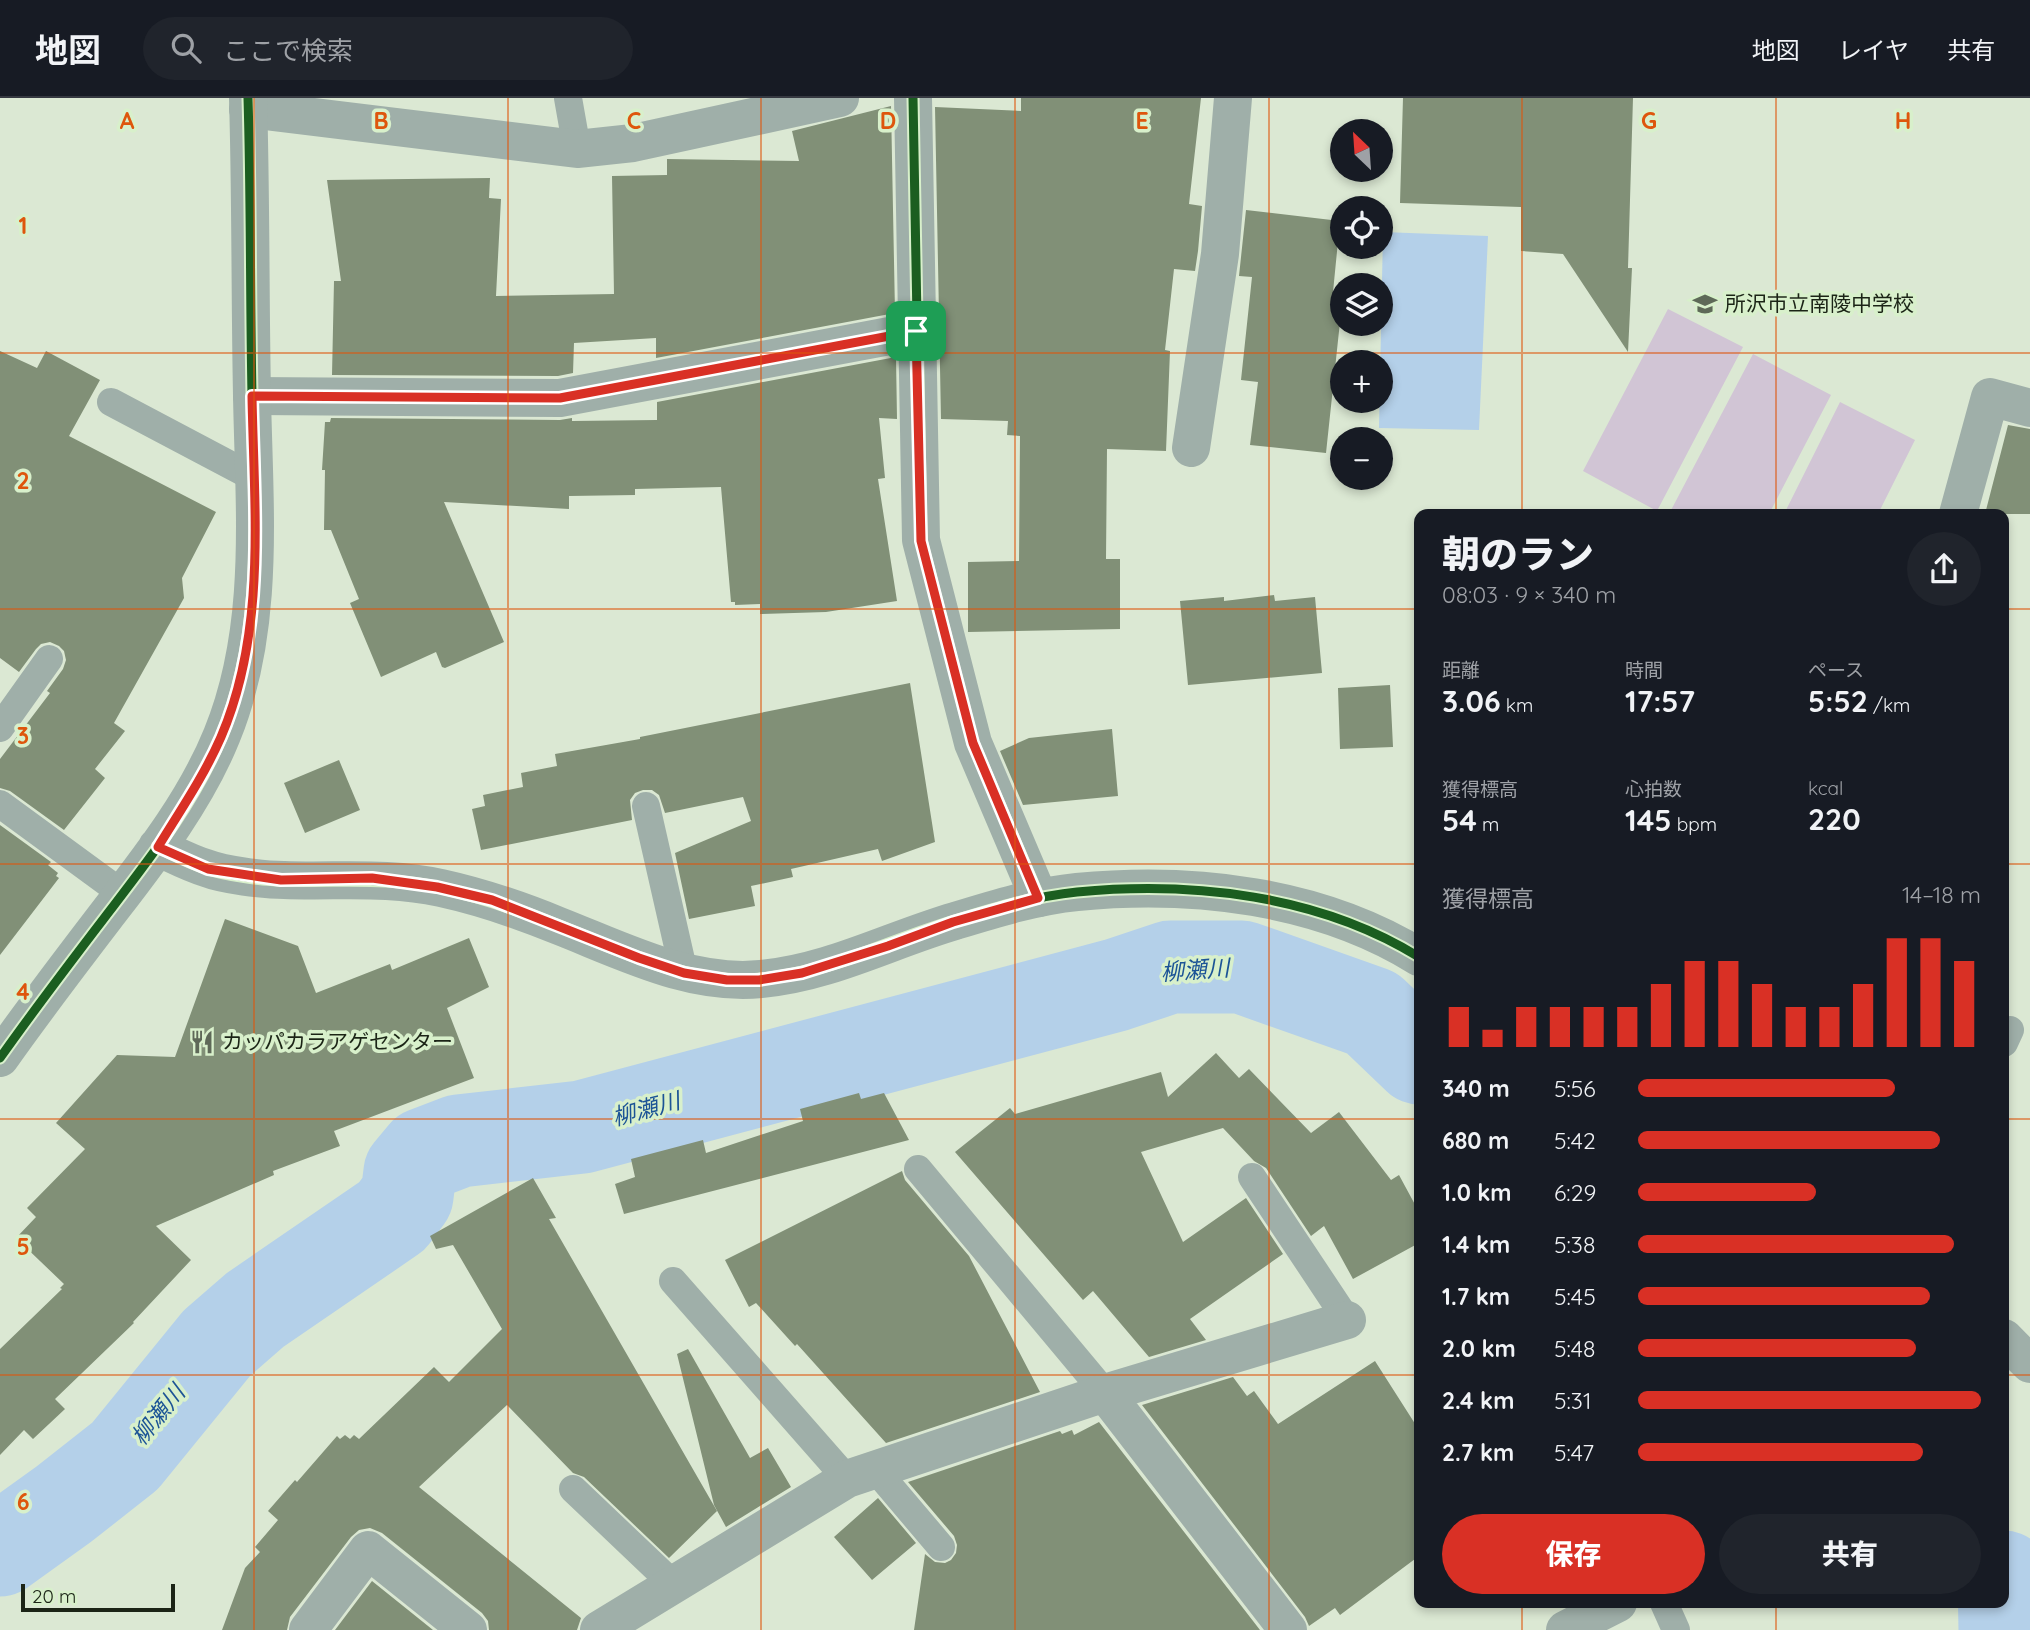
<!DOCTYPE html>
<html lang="ja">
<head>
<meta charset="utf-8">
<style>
  :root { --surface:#171b24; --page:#20242c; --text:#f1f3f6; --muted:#9ea1a6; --line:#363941; --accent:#d93025 }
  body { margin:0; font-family:Quicksand,"Noto Sans JP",sans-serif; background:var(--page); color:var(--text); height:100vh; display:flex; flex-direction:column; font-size:26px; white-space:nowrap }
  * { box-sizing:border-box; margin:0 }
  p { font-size:23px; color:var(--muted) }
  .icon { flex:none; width:38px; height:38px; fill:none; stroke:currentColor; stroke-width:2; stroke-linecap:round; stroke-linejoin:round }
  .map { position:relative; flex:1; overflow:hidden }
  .sheet { position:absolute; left:1414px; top:411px; width:595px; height:1099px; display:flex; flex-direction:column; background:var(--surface); border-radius:14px; box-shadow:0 4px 10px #0003 }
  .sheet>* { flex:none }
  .needle { width:46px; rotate:335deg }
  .tools { position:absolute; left:1330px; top:21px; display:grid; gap:14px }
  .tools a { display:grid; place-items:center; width:63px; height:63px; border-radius:50%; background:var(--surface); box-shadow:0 4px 10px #0003; font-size:35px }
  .scale { position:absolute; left:21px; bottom:18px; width:154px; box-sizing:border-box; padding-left:7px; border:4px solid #1b2416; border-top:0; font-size:19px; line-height:24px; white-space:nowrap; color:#1b2416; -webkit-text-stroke:5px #d8f0cb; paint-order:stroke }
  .pin { position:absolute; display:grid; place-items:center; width:60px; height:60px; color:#fff; margin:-30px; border-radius:14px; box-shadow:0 4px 10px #0006 }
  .round { display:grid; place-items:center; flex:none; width:74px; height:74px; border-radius:37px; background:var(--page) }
  .overview { display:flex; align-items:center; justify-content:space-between; height:119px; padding:0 28px }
  h1 { font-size:38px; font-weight:800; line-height:52px }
  .figures { display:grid; grid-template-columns:repeat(3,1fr); gap:10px; height:119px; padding:7px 28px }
  .figures div { display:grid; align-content:center }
  .figures b { font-size:30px; font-weight:800 }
  .figures small { font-size:19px; font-weight:400 }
  .figures p { font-size:19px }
  .chart { height:196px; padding:14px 28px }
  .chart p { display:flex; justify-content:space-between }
  .chart svg { width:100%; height:126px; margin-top:7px; stroke:var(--accent); stroke-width:6 }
  .action { display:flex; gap:14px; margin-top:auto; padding:14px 28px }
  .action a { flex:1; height:80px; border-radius:42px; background:var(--accent); color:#fff; font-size:28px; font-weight:800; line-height:80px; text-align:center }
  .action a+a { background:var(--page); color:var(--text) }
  ul { padding:0 28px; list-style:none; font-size:23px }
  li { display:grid; grid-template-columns:112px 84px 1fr; align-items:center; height:52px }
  li i { height:18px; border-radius:9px; background:var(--accent) }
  header { display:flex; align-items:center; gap:42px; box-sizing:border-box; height:98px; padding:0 35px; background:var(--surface); border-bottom:2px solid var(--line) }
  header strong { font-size:33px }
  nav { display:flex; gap:38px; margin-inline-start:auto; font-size:24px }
  .search { width:490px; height:63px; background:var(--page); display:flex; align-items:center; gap:18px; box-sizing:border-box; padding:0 24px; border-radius:38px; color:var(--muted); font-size:26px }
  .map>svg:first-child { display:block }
  .green { fill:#d1c5d5 }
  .water { fill:#b4d0e9 }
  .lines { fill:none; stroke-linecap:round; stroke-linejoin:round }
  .river { stroke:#b4d0e9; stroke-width:93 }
  .building { fill:#819077 }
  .service { stroke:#9fafa9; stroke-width:28 }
  .minor { stroke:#9fafa9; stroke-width:38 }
  .tertiary { stroke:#9fafa9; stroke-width:38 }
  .cycleway-casing { stroke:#d8f0cb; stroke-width:13 }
  .cycleway { stroke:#1b5e20; stroke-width:9 }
  .route-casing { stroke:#fff; stroke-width:14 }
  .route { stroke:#d93025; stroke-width:9 }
  .grid { fill:none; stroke:#de560c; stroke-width:2; stroke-opacity:0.55 }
  .labels { text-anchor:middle; stroke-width:7; stroke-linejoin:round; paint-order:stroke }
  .poi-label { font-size:21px; fill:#1b2416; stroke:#d8f0cb; text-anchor:start }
  .water-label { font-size:23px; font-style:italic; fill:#1c5496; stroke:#d8f0cb }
  .grid-label { font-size:23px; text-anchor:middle; font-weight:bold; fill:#de560c; stroke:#d8f0cb; stroke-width:7; stroke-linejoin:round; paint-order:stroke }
</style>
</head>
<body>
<header>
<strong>地図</strong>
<div class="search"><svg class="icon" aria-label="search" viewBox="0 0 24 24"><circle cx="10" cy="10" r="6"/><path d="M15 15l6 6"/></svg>ここで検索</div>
<nav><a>地図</a><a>レイヤ</a><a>共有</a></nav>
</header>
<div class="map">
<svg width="2030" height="1532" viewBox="0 0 2030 1532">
  <rect width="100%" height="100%" fill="#dbe8d3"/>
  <path class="green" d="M1668,211L1743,249L1657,413L1583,373Z
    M1753,256L1831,297L1769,416H1669Z
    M1840,304L1915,342L1878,416H1784Z"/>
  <path class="water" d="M1383,134L1488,138L1479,332L1379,330Z"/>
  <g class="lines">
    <path class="river" d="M0,1452L64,1406L125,1358L217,1245L255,1212L392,1118L407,1098L410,1074L425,1056L459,1043L582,1029L1116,887L1170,869H1242L1372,915L1419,960
      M2004,1479L2005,1532"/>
  </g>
  <path class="building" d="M1021,0H1201L1189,106L1202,108L1198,153L1195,173L1174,171L1165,252L1170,253L1166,353L1107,351L1106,461H1120V531L968,534V464L1019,463L1020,338L1007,337L1008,323L941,321L935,9L1021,13Z
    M1403,0H1633L1628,170H1632L1628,254L1563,156L1521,153V109L1400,105Z
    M891,8L895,215L656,260V240L574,245L573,275L558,278L332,277L334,183H341L327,82L490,80L489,100L501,101L496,198L614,196L612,78L667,77V61L799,63L792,33Z
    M1246,112L1340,123L1333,194L1342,195V205L1326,355L1250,347L1258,284L1241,282L1252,179L1239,178Z
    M0,253L37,270L46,253L100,282L69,338L216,414L182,480L184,500L114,625L125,633L95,671L105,680L64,732L10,693L0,690V661L50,595L47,593L63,571L66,562L64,553L59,548L50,544L41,546L36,551L19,574L0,560Z
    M896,259L897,321L879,320L885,380L878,381L897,503L826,514L760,516V506L735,507V504H731L721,389L635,391V397L569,398V411L444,404L504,544L445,570L442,569L436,554L381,579L350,505L359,501L331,432H324L325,372H322L325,324H330L331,320L560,322L572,320V323L657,322V304Z
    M2008,327L2030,331V416H1985Z
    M1274,497L1275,503L1315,499L1322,575L1188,587L1180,503L1224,499V503Z
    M910,585L935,744L882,763L878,751L791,771L793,779L751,788L755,808L689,821L675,755L751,723L743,699L665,715L659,697L652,692H643L635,695L630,702L632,722L481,752L472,711L485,708L483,697L523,689L521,675L557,668L555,656L640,641V639Z
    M1390,587L1393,649L1340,651L1338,590Z
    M1112,631L1118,698L1023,707L1000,653L1029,640Z
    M339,662L360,712L305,735L284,685Z
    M0,727L51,764L48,767L58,775L56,778L59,780L0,857Z
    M225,821L298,848L316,895L390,866L392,872L469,840L489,889L447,910L474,980L334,1033L340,1048L273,1073L274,1077L156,1128L191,1162L133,1224L134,1225L55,1301L65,1311L33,1341L24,1332L0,1357V1251L62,1191L60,1190L64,1186L16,1140L36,1119L27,1110L85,1051L56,1025L117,957L175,959Z
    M1216,955L1239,980L1249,971L1311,1035L1339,1014L1391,1082L1399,1077L1419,1114V1145L1353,1181L1324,1128L1311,1138L1266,1070L1254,1063L1223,1030L1141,1054L1183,1144L1246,1100L1283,1156L1190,1221L1206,1242L1149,1259L1093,1193L1083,1202L955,1054L1010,1010L1015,1016L1161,974L1168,999Z
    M859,995L861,1001L884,995L909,1042L624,1116L615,1086L635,1079L631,1061L703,1042L706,1055L803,1023L800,1011Z
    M902,1073L905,1082L969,1158L1040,1294L886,1345L797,1246L795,1248L756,1205L749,1209L725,1162Z
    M533,1080L556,1120L549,1121L717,1413L669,1460L584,1379L573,1375L507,1307L419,1389L581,1520L577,1532H489L488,1523L482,1515L382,1435L370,1430L359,1432L351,1439L290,1519L287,1532H222L245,1470L260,1454L255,1449L278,1422L268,1413L295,1382L297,1384L337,1338L340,1341L345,1337L350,1341L354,1337L359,1341L434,1269L449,1284L502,1231L453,1147L436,1151L430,1138Z
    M688,1251L750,1360L768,1350L791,1389L726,1429L714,1407L677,1256Z
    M1375,1263L1419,1332V1458L1340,1517L1335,1510L1309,1528L1305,1519L1142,1307L1233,1279L1247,1298L1254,1293L1278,1326Z
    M1099,1324L1260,1532H914L925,1456L935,1464L945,1465L951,1462L956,1455L957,1447L954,1438L908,1384L1060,1333L1062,1336L1072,1332L1074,1337Z
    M878,1400L916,1445L872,1482L834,1439Z
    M372,1483L433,1532H335Z"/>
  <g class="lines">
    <path class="service" d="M568,0L577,51
      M111,304L253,379
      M0,630L49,561
      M0,706L123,796
      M646,708L684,875
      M2004,945L2010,932
      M918,1071L1105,1295
      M1252,1079L1347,1222
      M673,1183L847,1381
      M875,1371L941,1449
      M573,1391L673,1486
      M1664,1505L1676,1532"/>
    <path class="minor" d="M913,0L921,442L973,645L1039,800
      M248,11L577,51L633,45L840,0
      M252,298L560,300L916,233
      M1191,350L1220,156L1233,0
      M1958,416L1990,299L2030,310
      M1105,1295L1288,1532
      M308,1532L368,1452L468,1532
      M599,1532L847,1381L1105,1295L1347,1222
      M1565,1532L1618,1505"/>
    <path class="tertiary" d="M157,749C173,756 189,765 206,770C224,777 264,782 284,782C337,784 388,778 441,790C482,799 520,812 559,828C623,853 690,888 761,881C829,875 890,842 955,823C994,811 1036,798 1077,794C1193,783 1319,797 1419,859
      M0,960C34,912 69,866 105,819C148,763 195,704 222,637C266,529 254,411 252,297C250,198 251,99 248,0
      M2004,1240L2030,1266"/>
    <g class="cycleway-casing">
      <path id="cycleway" d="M913,0L921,442L973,645L1039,800
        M157,749C173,756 189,765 206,770C224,777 264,782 284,782C337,784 388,778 441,790C482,799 520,812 559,828C623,853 690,888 761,881C829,875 890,842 955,823C994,811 1036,798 1077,794C1193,783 1319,797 1419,859
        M0,960C34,912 69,866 105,819C148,763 195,704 222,637C266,529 254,411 252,297C250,198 251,99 248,0"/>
    </g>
    <use href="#cycleway" class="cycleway"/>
  </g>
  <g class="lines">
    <g class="route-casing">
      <path id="route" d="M916,233L921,443L973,645L1038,800L953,824L888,848L802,875L759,882H727L684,875L639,860L492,802L437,789L372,780L281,782L208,771L158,749C180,713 204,678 221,639C267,532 254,411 252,298L560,300Z"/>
    </g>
    <use href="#route" class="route"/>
  </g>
  <path class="grid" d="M254,0V1532M508,0V1532M761,0V1532M1015,0V1532M1269,0V1532M1522,0V416M1776,0V416M0,255H2030M0,511H1419M2004,511H2030M0,766H1419M2004,766H2030M0,1021H1419M2004,1021H2030M0,1277H1419M2004,1277H2030M1522,1505V1532M1776,1505V1532"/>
  <defs>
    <g id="school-bare" transform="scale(1.89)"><path d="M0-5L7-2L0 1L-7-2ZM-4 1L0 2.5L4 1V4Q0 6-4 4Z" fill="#5e6958" stroke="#d8f0cb" stroke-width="2.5" paint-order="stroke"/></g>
    <g id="restaurant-bare" transform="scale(1.89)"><path d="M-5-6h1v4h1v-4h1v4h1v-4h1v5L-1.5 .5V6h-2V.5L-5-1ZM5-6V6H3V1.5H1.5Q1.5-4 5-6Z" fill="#5e6958" stroke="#d8f0cb" stroke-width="2.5" paint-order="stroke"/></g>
  </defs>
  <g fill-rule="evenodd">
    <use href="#school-bare" x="1705" y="206"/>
    <use href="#restaurant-bare" x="202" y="944"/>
  </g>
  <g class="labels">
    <g class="poi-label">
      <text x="1725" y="213">所沢市立南陵中学校</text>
      <text x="222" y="951">カッパカラアゲセンター</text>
    </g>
    <g class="water-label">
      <text transform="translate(1195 872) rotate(-4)" y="8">柳瀬川</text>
      <text transform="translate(646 1011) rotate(-15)" y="8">柳瀬川</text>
      <text transform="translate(158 1317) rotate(-51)" y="8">柳瀬川</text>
    </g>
  </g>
  <g class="grid-label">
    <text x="127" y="31">A</text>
    <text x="381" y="31">B</text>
    <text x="634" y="31">C</text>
    <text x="888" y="31">D</text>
    <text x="1142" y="31">E</text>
    <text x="1649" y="31">G</text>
    <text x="1903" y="31">H</text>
    <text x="23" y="136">1</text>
    <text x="23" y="391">2</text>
    <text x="23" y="646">3</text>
    <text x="23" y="902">4</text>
    <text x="23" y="1157">5</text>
    <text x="23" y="1412">6</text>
  </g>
</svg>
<div class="tools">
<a><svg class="needle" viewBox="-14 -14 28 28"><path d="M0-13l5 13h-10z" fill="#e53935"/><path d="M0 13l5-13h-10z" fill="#9ea1a6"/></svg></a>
<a><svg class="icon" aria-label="locate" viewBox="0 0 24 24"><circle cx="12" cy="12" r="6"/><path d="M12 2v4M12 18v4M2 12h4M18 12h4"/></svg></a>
<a><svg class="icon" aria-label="layers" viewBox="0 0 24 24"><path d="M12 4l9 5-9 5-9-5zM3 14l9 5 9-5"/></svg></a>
<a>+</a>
<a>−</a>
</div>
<div class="scale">20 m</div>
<div class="pin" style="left:916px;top:233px;background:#1e9e55"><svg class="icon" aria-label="arrive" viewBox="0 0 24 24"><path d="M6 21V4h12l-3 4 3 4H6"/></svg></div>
<section class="sheet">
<div class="overview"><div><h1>朝のラン</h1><p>08:03 · 9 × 340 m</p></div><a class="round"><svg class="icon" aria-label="share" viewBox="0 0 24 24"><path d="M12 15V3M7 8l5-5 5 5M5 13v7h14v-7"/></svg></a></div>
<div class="figures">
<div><p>距離</p><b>3.06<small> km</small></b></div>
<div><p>時間</p><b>17:57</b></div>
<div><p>ペース</p><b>5:52<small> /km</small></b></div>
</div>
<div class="figures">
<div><p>獲得標高</p><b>54<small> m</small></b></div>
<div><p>心拍数</p><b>145<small> bpm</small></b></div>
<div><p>kcal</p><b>220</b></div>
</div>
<div class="chart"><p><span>獲得標高</span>14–18 m</p>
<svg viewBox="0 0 160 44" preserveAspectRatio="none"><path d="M5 44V30M15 44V38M25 44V30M35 44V30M45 44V30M55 44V30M65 44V22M75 44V14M85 44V14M95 44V22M105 44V30M115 44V30M125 44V22M135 44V6M145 44V6M155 44V14"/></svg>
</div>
<ul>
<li><b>340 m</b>5:56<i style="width:75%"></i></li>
<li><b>680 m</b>5:42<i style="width:88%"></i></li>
<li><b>1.0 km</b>6:29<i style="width:52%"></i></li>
<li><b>1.4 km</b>5:38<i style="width:92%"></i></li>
<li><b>1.7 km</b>5:45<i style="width:85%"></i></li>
<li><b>2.0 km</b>5:48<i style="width:81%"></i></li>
<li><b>2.4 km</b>5:31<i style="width:100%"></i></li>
<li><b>2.7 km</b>5:47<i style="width:83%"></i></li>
</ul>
<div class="action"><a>保存</a><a>共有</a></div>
</section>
</div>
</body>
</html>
